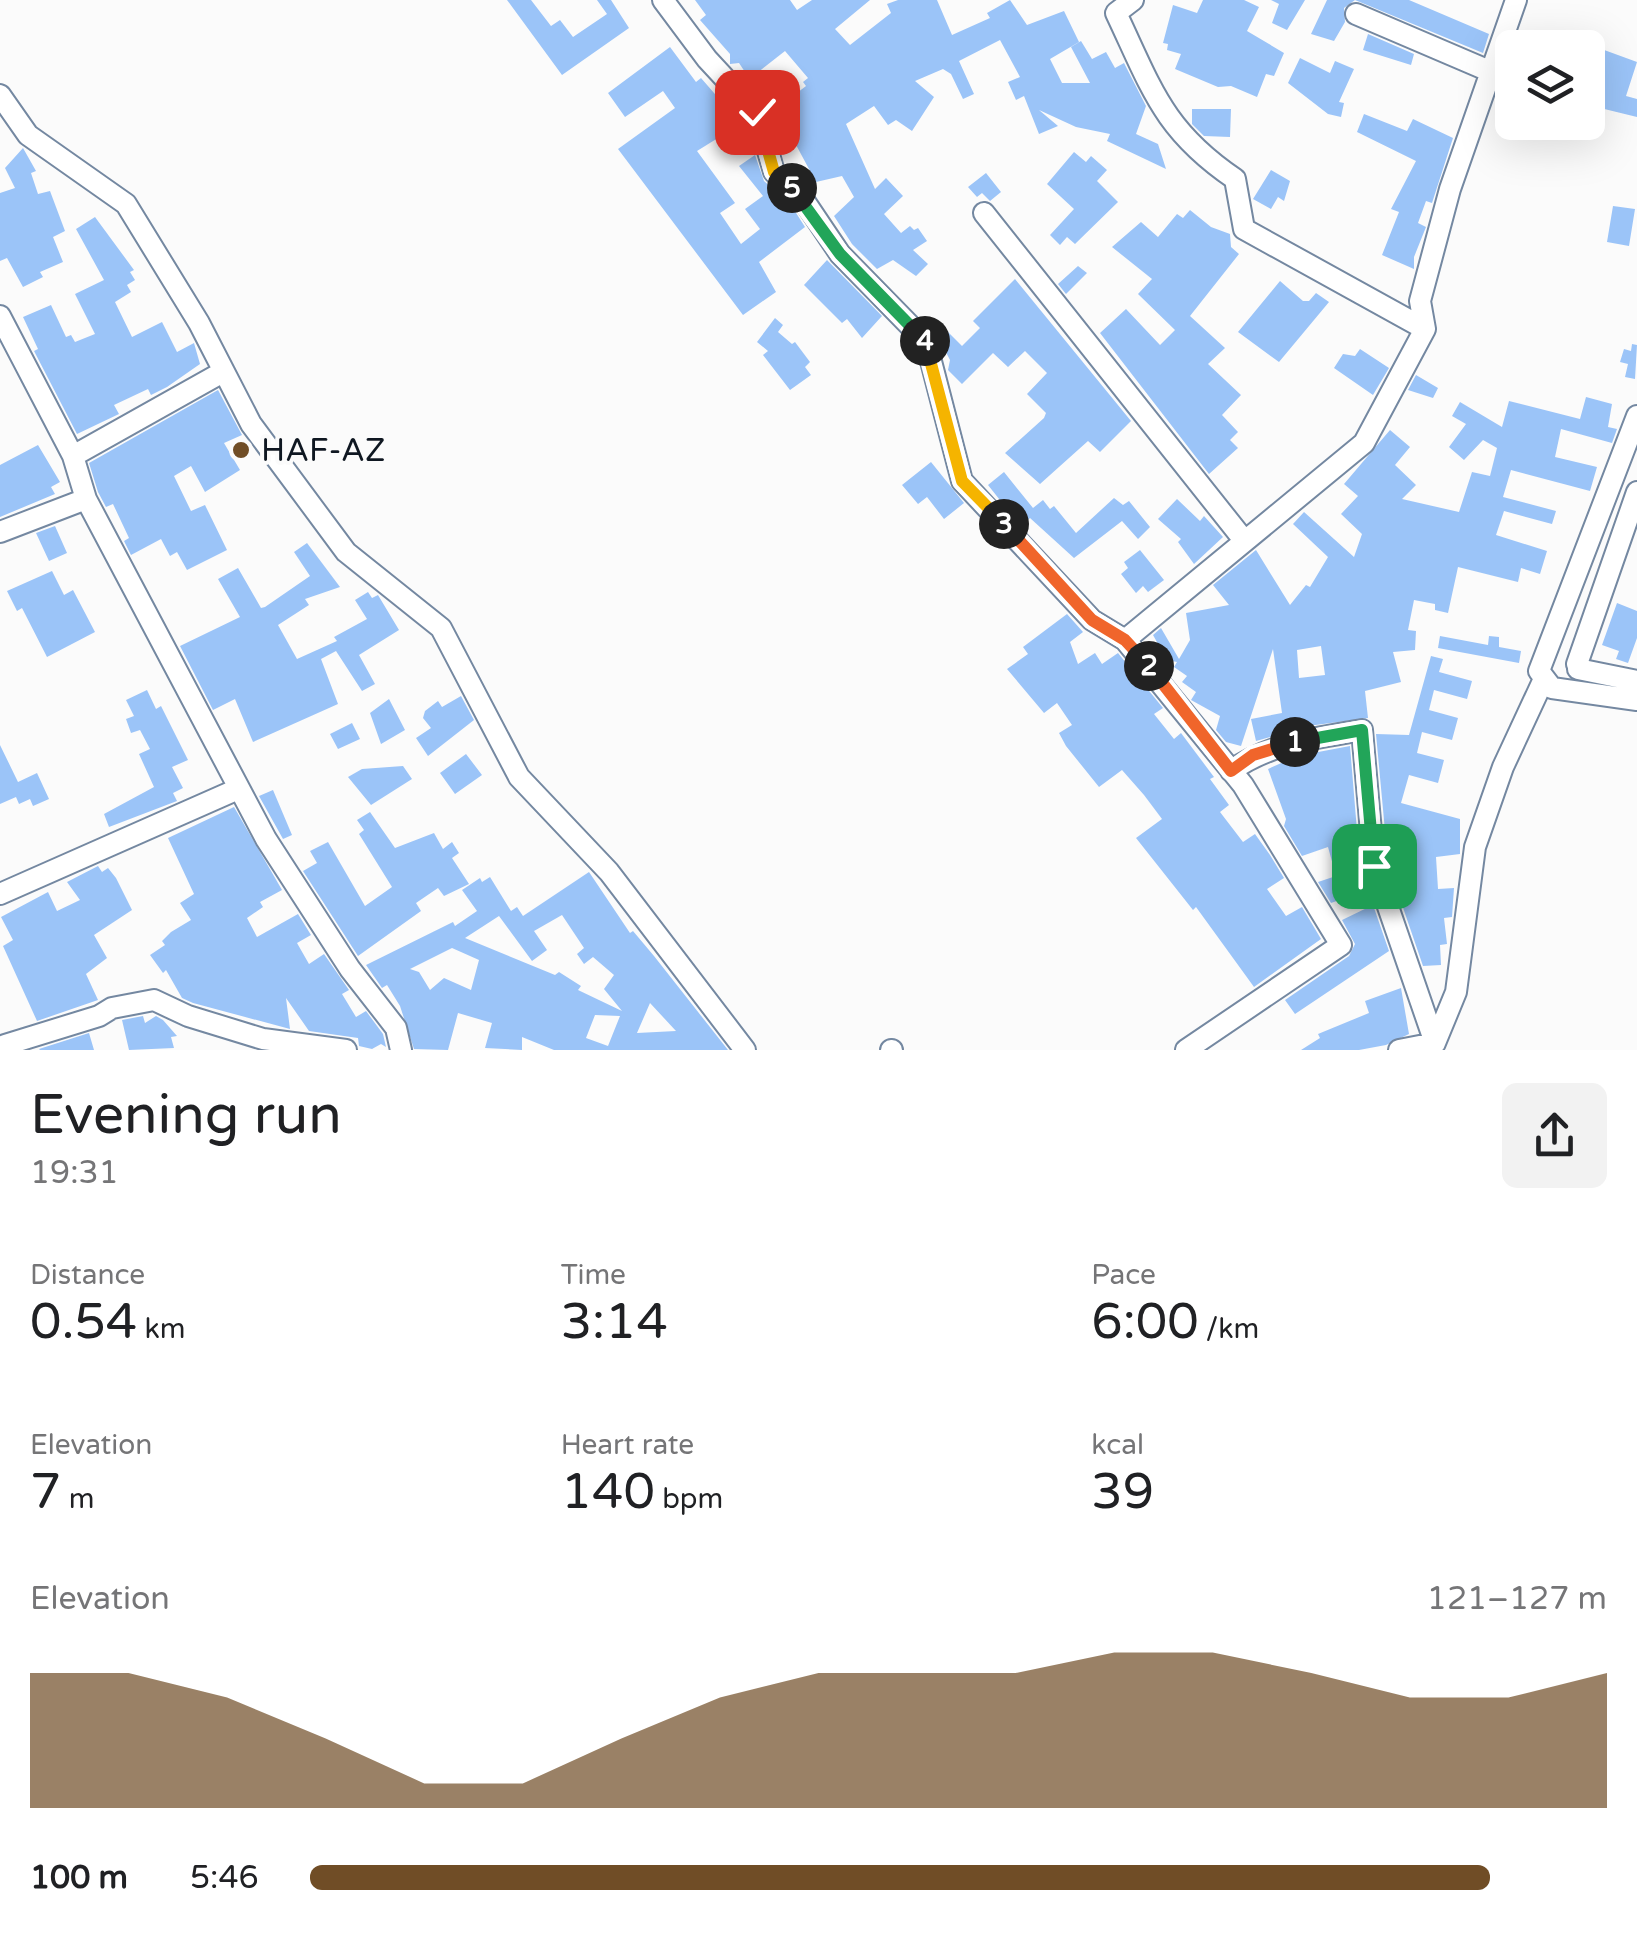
<!DOCTYPE html>
<html lang="en">
<head>
<meta charset="utf-8">
<style>
  :root { --surface:#fff; --page:#f2f2f2; --text:#202124; --muted:#757577; --accent:#704d26 }
  body { margin:0; font-family:"Varela Round",sans-serif; background:var(--page); color:var(--text); height:100vh; display:flex; flex-direction:column; font-size:38px; white-space:nowrap }
  * { box-sizing:border-box; margin:0 }
  p { font-size:32px; color:var(--muted) }
  .icon { flex:none; width:55px; height:55px; fill:none; stroke:currentColor; stroke-width:2; stroke-linecap:round; stroke-linejoin:round }
  .map { position:relative; height:1050px; overflow:hidden }
  .drawer { display:flex; flex-direction:column; background:var(--surface); flex:1 }
  .drawer>* { flex:none }
  .fabs { position:absolute; left:1495px; top:30px; display:grid; gap:20px }
  .fabs a { display:grid; place-items:center; width:110px; height:110px; border-radius:15px; background:var(--surface); box-shadow:0 10px 40px #0002; font-size:50px }
  .pin { position:absolute; display:grid; place-items:center; width:85px; height:85px; color:#fff; margin:-42px; border-radius:20px; box-shadow:0 5px 15px #0006 }
  .km { position:absolute; width:50px; height:50px; margin:-25px; border-radius:50%; background:#222; color:#fff; font-size:28px; line-height:50px; text-align:center }
  .round { display:grid; place-items:center; flex:none; width:105px; height:105px; border-radius:15px; background:var(--page) }
  .overview { display:flex; align-items:center; justify-content:space-between; height:170px; padding:0 30px }
  h1 { font-size:55px; font-weight:600; line-height:75px }
  .figures { display:grid; grid-template-columns:repeat(3,1fr); gap:15px; height:170px; padding:10px 30px }
  .figures div { display:grid; align-content:center }
  .figures b { font-size:50px; font-weight:600 }
  .figures small { font-size:28px; font-weight:400 }
  .figures p { font-size:28px }
  .chart { height:280px; padding:20px 30px }
  .chart p { display:flex; justify-content:space-between }
  .chart svg { width:100%; height:180px; margin-top:10px; fill:var(--accent); opacity:.7 }
  ul { padding:0 30px; list-style:none; font-size:32px }
  li { display:grid; grid-template-columns:160px 120px 1fr; align-items:center; height:75px }
  li i { height:25px; border-radius:12px; background:var(--accent) }
  .map>svg:first-child { display:block }
  .building { fill:#9bc4f8; fill-rule:evenodd }
  .lines { fill:none; stroke-linecap:round; stroke-linejoin:round }
  .minor-casing { stroke:#7488a1; stroke-width:24 }
  .minor { stroke:#fff; stroke-width:20 }
  .split-1-casing { stroke:#fff; stroke-width:20 }
  .split-2-casing { stroke:#fff; stroke-width:20 }
  .split-3-casing { stroke:#fff; stroke-width:20 }
  .split-4-casing { stroke:#fff; stroke-width:20 }
  .split-5-casing { stroke:#fff; stroke-width:20 }
  .split-6-casing { stroke:#fff; stroke-width:20 }
  .split-1 { stroke:#22a559; stroke-width:12 }
  .split-2 { stroke:#f0652b; stroke-width:12 }
  .split-3 { stroke:#f0652b; stroke-width:12 }
  .split-4 { stroke:#f5b400; stroke-width:12 }
  .split-5 { stroke:#22a559; stroke-width:12 }
  .split-6 { stroke:#f5b400; stroke-width:12 }
  .poi-dot { fill:#704d26; stroke:#fbfbfb; stroke-width:4 }
  .labels { text-anchor:middle; stroke-width:8; stroke-linejoin:round; paint-order:stroke }
  .poi-label { font-size:32px; fill:#0f1721; stroke:#fbfbfb; text-anchor:start }
</style>
</head>
<body>
<div class="map">
<svg width="1637" height="1050" viewBox="0 0 1637 1050">
  <rect width="100%" height="100%" fill="#fbfbfb"/>
  <path class="building" d="M507,0H531L551,26L560,20L573,37L607,14L597,0H611L629,28L562,75Z
    M695,0H790L797,10L812,0H870L835,29L850,45L891,13L887,4L898,0H937L952,35L990,18L987,13L1010,0L1027,25L1064,11L1079,42L1050,59L1062,83H1090L1071,47L1081,41L1092,59L1106,52L1115,68L1124,63L1146,106L1136,134L1158,144L1166,169L1107,141L1110,134L1076,127L1039,110L1058,126L1039,134L1024,96L1016,100L1008,82L1020,77L1000,40L959,61L974,94L963,99L951,74L943,69L915,81L934,97L912,131L896,120L888,125L874,106L846,124L875,189L886,178L903,196L884,214L901,233L910,226L914,230L918,228L927,241L913,250L928,264L916,276L893,260L877,269L852,244L834,216L854,197L842,176L816,182L788,130L795,125L780,106L806,86L803,82L808,78L785,51L757,73L747,75L739,63L730,64V54L700,20L706,15Z
    M1203,0H1244L1259,7L1247,31L1284,53L1274,76L1266,74L1257,97L1231,86L1218,87L1175,69L1181,54L1167,50L1168,44L1163,43L1173,5L1197,13Z
    M1271,0H1305L1287,30L1272,23L1279,4Z
    M1327,0H1409L1489,34L1483,53L1355,0L1344,8L1345,22L1334,41L1311,34Z
    M1544,32L1585,45V48H1539Z
    M1368,34L1414,54L1411,65L1363,50Z
    M670,47L696,82L701,78L721,101L715,105L727,124L722,127L726,133L697,151L735,203L720,213L741,244L760,229L745,209L763,196L739,166L755,155L764,181L791,205L805,227L759,262L776,292L743,315L618,149L675,108L663,91L625,117L608,93Z
    M1596,47L1637,62L1626,96L1637,99V117L1588,105V48L1595,51Z
    M1300,58L1330,73L1335,61L1354,69L1339,102L1344,103L1341,117L1328,114L1288,83Z
    M1192,109H1231L1230,137L1204,136L1192,124Z
    M1364,114L1407,131L1413,119L1453,138L1432,203L1426,201L1418,223L1426,227L1414,257V269L1382,255L1399,212L1391,209L1416,161L1357,132Z
    M23,148L36,171L31,173L38,194L50,191L65,231L53,237L63,262L40,272L43,277L23,287L7,258L0,261V193L15,188L5,168Z
    M1074,152L1086,162L1091,156L1107,170L1097,181L1118,202L1075,244L1067,237L1060,245L1050,235L1074,209L1047,184Z
    M1271,170L1290,181L1284,201L1278,197L1271,209L1253,199Z
    M986,173L1001,192L990,201L982,193L977,197L968,187Z
    M1613,206L1635,209L1629,246L1607,242Z
    M1190,210L1211,227L1230,234L1231,247L1239,254L1190,316L1225,348L1208,364L1241,395L1222,415L1238,432L1230,440L1238,448L1209,474L1100,333L1126,309L1160,345L1175,330L1138,294L1152,279L1112,247L1141,222L1158,237L1177,214L1183,218Z
    M95,217L134,270L130,272L135,280L127,285L131,292L115,302L132,337L162,322L177,352L194,343L200,364L167,387L151,395L148,389L114,405L119,414L77,434L34,351L38,349L23,317L51,305L66,337L71,335L75,342L95,334L75,294L104,280L76,229Z
    M827,260L882,316L862,338L847,319L842,323L804,285Z
    M1078,266L1087,273L1066,294L1058,284Z
    M1015,279L1131,421L1100,452L1088,441L1040,484L1005,453L1044,418L1046,413L1027,394L1047,373L1025,351L1008,367L993,353L962,384L948,370L950,360L937,335L944,328L962,346L980,328L973,321Z
    M1280,281L1303,301H1309L1316,293L1329,302L1279,362L1238,332Z
    M775,318L783,325L778,332L792,344L795,342L810,362L805,367L811,375L790,390L763,355L768,351L757,342Z
    M1632,344L1637,345L1635,379L1625,377L1628,364L1620,362L1624,349L1631,351Z
    M1360,349L1389,368L1373,395L1334,368L1343,354L1355,356Z
    M1416,375L1438,388L1433,398L1408,390Z
    M218,390L242,435L224,443L240,470L205,492L191,466L174,476L191,511L205,505L227,550L187,570L177,552L170,556L161,539L131,555L124,541L129,538L113,504L106,507L98,492L89,463Z
    M1586,397L1612,404L1608,427L1617,429L1612,443L1561,429L1555,457L1597,467L1590,491L1511,470L1503,497L1556,511L1552,524L1504,511L1496,535L1547,551L1540,574L1521,568L1518,582L1458,567L1448,613L1435,610V604L1414,600L1408,630L1416,631L1415,650L1393,652L1401,682L1365,691L1368,718L1308,726L1256,741L1251,719L1282,713L1273,649L1241,746L1226,742L1216,730L1220,716L1191,700L1196,692L1182,682L1187,676L1174,667L1177,662L1167,660L1153,635L1161,628L1179,659L1190,640L1186,613L1229,605L1213,585L1256,550L1290,605L1306,585L1310,587L1328,557L1293,524L1304,512L1354,557L1362,534L1341,514L1358,496L1344,484L1390,430L1410,447L1395,465L1416,485L1402,499L1459,512L1472,472L1490,476L1497,448L1483,440L1464,460L1449,447L1466,424L1452,416L1460,402L1502,427L1509,401L1580,419ZM1321,646L1325,675L1299,678L1297,650Z
    M38,445L60,482L51,487L55,494L0,517V465Z
    M931,462L964,503L944,519L927,497L918,504L902,485Z
    M1004,472L1033,508L1043,500L1050,509L1054,506L1076,533L1114,498L1123,505L1129,501L1150,527L1138,539L1122,521L1074,558L1030,518L1022,525L1007,509L988,485Z
    M1177,499L1200,521L1204,516L1223,537L1194,564L1178,542L1181,539L1158,519Z
    M55,526L67,553L49,561L36,533Z
    M307,543L340,587L305,599L309,605L278,625L297,659L337,641L334,637L367,619L355,600L368,592L372,598L378,595L399,630L359,655L375,684L362,691L336,651L321,659L338,704L253,742L235,699L213,710L180,646L240,617L218,579L238,568L261,608L265,607L310,576L294,552Z
    M1140,550L1164,580L1148,592L1143,586L1136,593L1121,574L1128,568L1124,562Z
    M52,571L64,595L73,590L95,632L47,657L22,608L17,611L7,591Z
    M1617,603L1637,611V638L1628,663L1616,659L1619,651L1602,645Z
    M1067,614L1083,632L1070,642L1078,664L1095,653L1102,664L1118,653L1163,708L1154,714L1174,739L1181,733L1214,777L1210,779L1229,805L1220,812L1243,842L1255,834L1270,855L1284,878L1267,889L1286,916L1302,907L1321,939L1254,987L1196,907L1193,910L1136,838L1162,819L1144,795L1122,770L1099,787L1066,746L1059,733L1072,725L1057,703L1044,713L1007,669L1028,654L1023,647Z
    M1440,636L1488,645L1489,636L1499,637V647L1521,651L1519,663L1438,648Z
    M1431,656L1443,659L1439,672L1472,681L1467,699L1434,690L1429,710L1458,718L1452,740L1422,732L1417,753L1444,760L1438,783L1409,775L1401,803L1460,819V854L1436,857L1438,889L1454,888L1452,917L1444,918L1447,944L1440,945L1441,965L1423,966L1398,893L1403,890L1388,863L1376,734L1409,735Z
    M147,690L156,709L161,706L188,760L172,767L183,788L173,793L177,801L109,827L104,814L154,787L139,754L150,749L140,730L131,733L126,719L134,716L126,700Z
    M461,696L474,720L428,756L416,738L431,728L423,718L425,711L438,701L442,707Z
    M389,699L405,730L381,744L370,713Z
    M352,723L360,739L338,749L330,734Z
    M0,745L18,782L37,773L49,799L33,806L30,799L19,804L16,797L0,804Z
    M1350,746L1360,867L1368,890L1331,903L1318,882L1336,876L1328,847L1302,856L1284,826L1286,819L1268,769L1297,756Z
    M466,754L482,775L455,794L440,773Z
    M403,766L412,779L371,805L348,777L362,769Z
    M273,790L292,835L283,839L259,796Z
    M234,807L282,890L260,902L263,907L247,918L257,937L298,914L311,935L297,943L309,964L324,954L349,990L342,994L356,1017L366,1011L383,1034L386,1047L381,1044L372,1049L359,1046L358,1038L309,1031L286,998L290,1029L193,1003L182,998L166,970L163,973L150,955L165,945L162,941L171,932L191,920L180,903L194,894L168,838Z
    M370,812L395,848L434,833L443,849L452,842L459,853L452,858L469,884L444,896L438,888L416,903L421,911L358,956L303,871L317,863L310,851L328,842L365,906L392,887L359,834L364,830L357,820Z
    M98,866L102,872L108,868L116,878L132,910L94,935L107,958L86,974L98,1000L37,1021L3,946L13,940L1,917L48,892L57,911L80,900L67,882Z
    M589,872L630,933L633,931L654,956L728,1050H554L522,1037V1050L485,1048L492,1023L458,1013L448,1050L414,1049L400,1006L387,985L382,988L366,965L453,922L455,926L477,911L462,890L480,878L482,882L490,877L511,911L517,907L523,916ZM562,915L584,948L577,954L584,964L593,957L614,975L604,989L622,1011L578,990L581,986L559,972L555,975L465,938L499,916L532,961L547,950L534,931ZM452,948L479,960L471,990L444,978L430,990L419,972L410,969ZM650,1003L676,1031L637,1033ZM595,1015L620,1016L608,1046L586,1038Z
    M1373,905L1389,951L1295,1014L1285,1000L1349,956L1355,944L1342,920Z
    M1401,988L1409,1034L1386,1045L1359,1050H1301L1320,1038L1318,1034L1369,1013L1365,1001Z
    M143,1016L145,1023L156,1016L163,1020L177,1036L171,1037L174,1048L129,1050L122,1020Z
    M89,1033L94,1050H40L39,1049Z"/>
  <g class="lines">
    <g class="minor-casing">
      <path id="minor" d="M663,0L707,59L757,113L774,172L801,196L840,254L926,342L962,481L1092,620L1125,640
        M1133,0L1116,13C1152,89 1163,130 1235,179L1244,229L1425,329L1420,301L1450,189L1516,0
        M1356,14L1494,73
        M0,95L28,135L126,204L199,323L251,424L346,552L441,628L519,777L609,872L745,1050
        M984,213L1243,539
        M0,316L73,456L86,499L266,839L350,969L396,1028L401,1050
        M1637,416L1539,671L1552,688L1637,700
        M73,456L221,373
        M0,532L86,499
        M1577,664L1637,492
        M1578,669L1637,681
        M1231,771C1270,743 1316,738 1362,730L1374,866L1435,1043
        M0,894L238,789
        M5,1045L99,1016L112,1008L154,1000L188,1016L263,1039L346,1050
        M891,1050H892
        M1186,1050L1341,945L1243,785L1125,640L1364,443L1425,329
        M1399,1050L1435,1043L1456,992L1475,847L1503,767L1543,681"/>
    </g>
    <use href="#minor" class="minor"/>
  </g>
  <g class="lines">
    <g class="split-1-casing">
      <path id="split-1" d="M1295,742L1362,730L1374,866"/>
    </g>
    <g class="split-2-casing">
      <path id="split-2" d="M1149,666L1231,771L1253,755L1295,742"/>
    </g>
    <g class="split-3-casing">
      <path id="split-3" d="M1004,524L1092,620L1125,640L1149,666"/>
    </g>
    <g class="split-4-casing">
      <path id="split-4" d="M925,341L962,481L1004,524"/>
    </g>
    <g class="split-5-casing">
      <path id="split-5" d="M792,188L840,254L925,341"/>
    </g>
    <g class="split-6-casing">
      <path id="split-6" d="M757,112L774,172L792,188"/>
    </g>
    <use href="#split-1" class="split-1"/>
    <use href="#split-2" class="split-2"/>
    <use href="#split-3" class="split-3"/>
    <use href="#split-4" class="split-4"/>
    <use href="#split-5" class="split-5"/>
    <use href="#split-6" class="split-6"/>
  </g>
  <circle class="poi-dot" cx="241" cy="450" r="10"/>
  <g class="labels">
    <g class="poi-label">
      <text x="261" y="461">HAF-AZ</text>
    </g>
  </g>
</svg>
<div class="fabs">
<a><svg class="icon" aria-label="layers" viewBox="0 0 24 24"><path d="M12 4l9 5-9 5-9-5zM3 14l9 5 9-5"/></svg></a>
</div>
<div class="pin" style="left:1374px;top:866px;background:#1e9e55"><svg class="icon" aria-label="arrive" viewBox="0 0 24 24"><path d="M6 21V4h12l-3 4 3 4H6"/></svg></div>
<div class="pin" style="left:757px;top:112px;background:#d93025"><svg class="icon" aria-label="check" viewBox="0 0 24 24"><path d="M5 12l5 5 9-10"/></svg></div>
<b class="km" style="left:1295px;top:742px">1</b>
<b class="km" style="left:1149px;top:666px">2</b>
<b class="km" style="left:1004px;top:524px">3</b>
<b class="km" style="left:925px;top:341px">4</b>
<b class="km" style="left:792px;top:188px">5</b>
</div>
<section class="drawer">
<div class="overview"><div><h1>Evening run</h1><p>19:31</p></div><a class="round"><svg class="icon" aria-label="share" viewBox="0 0 24 24"><path d="M12 15V3M7 8l5-5 5 5M5 13v7h14v-7"/></svg></a></div>
<div class="figures">
<div><p>Distance</p><b>0.54<small> km</small></b></div>
<div><p>Time</p><b>3:14</b></div>
<div><p>Pace</p><b>6:00<small> /km</small></b></div>
</div>
<div class="figures">
<div><p>Elevation</p><b>7<small> m</small></b></div>
<div><p>Heart rate</p><b>140<small> bpm</small></b></div>
<div><p>kcal</p><b>39</b></div>
</div>
<div class="chart"><p><span>Elevation</span>121–127 m</p>
<svg viewBox="0 0 160 44" preserveAspectRatio="none"><path d="M0 44V11L10 11L20 17L30 27L40 38L50 38L60 27L70 17L80 11L90 11L100 11L110 6L120 6L130 11L140 17L150 17L160 11V44z"/></svg>
</div>
<ul>
<li><b>100 m</b>5:46<i style="width:91%"></i></li>
</ul>
</section>
</body>
</html>
